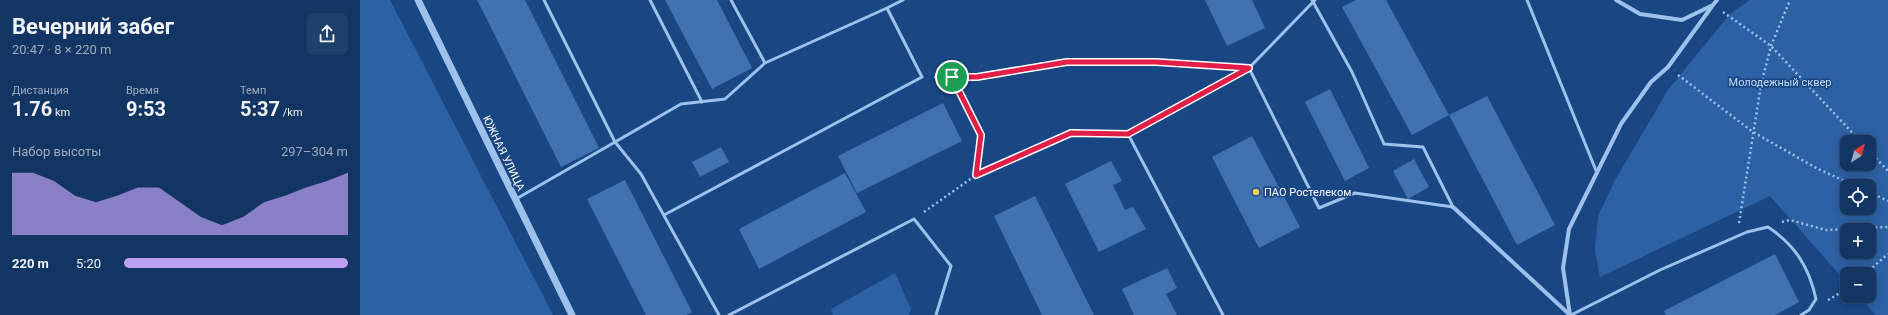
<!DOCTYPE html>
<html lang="ru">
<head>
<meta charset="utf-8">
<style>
  :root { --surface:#133563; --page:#20406c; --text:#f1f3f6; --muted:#9dabbe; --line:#325078; --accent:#bca0f2 }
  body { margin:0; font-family:Roboto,sans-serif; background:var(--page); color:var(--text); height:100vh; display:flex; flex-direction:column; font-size:15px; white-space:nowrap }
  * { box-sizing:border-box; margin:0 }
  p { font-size:13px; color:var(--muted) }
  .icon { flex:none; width:22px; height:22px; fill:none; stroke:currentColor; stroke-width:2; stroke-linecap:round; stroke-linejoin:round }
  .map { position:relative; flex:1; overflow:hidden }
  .side { display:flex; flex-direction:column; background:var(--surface); width:360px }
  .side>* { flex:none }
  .needle { width:26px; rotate:36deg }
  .fabs { position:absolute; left:1480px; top:135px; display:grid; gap:8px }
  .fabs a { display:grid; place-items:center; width:36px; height:36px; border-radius:8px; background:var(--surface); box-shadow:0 2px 10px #0003,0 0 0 1px var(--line); font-size:20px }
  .pin { position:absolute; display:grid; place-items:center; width:34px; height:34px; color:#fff; margin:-17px; border:2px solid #fff; border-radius:50%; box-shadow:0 1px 4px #0007 }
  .round { display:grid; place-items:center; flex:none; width:42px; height:42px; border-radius:8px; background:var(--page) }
  .head { display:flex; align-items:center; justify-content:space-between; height:68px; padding:0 12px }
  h1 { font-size:22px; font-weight:700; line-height:30px }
  .metrics { display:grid; grid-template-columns:repeat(3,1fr); gap:6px; height:68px; padding:4px 12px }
  .metrics div { display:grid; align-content:center }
  .metrics b { font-size:20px; font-weight:700 }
  .metrics small { font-size:11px; font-weight:400 }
  .metrics p { font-size:11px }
  .chart { height:112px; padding:8px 12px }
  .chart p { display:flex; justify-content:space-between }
  .chart svg { width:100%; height:72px; margin-top:4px; fill:var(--accent); opacity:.7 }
  ul { padding:0 12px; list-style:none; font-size:13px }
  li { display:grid; grid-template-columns:64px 48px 1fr; align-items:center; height:30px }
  li i { height:10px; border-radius:5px; background:var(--accent) }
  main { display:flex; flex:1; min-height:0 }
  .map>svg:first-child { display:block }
  .green { fill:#2c61a3; fill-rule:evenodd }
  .building { fill:#4171ae }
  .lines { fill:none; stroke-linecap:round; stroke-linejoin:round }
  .path { stroke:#9ec1ec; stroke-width:2.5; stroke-dasharray:2 3; stroke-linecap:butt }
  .service { stroke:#9ec1ec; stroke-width:3 }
  .minor { stroke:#9ec1ec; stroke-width:4 }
  .tertiary { stroke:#9ec1ec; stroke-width:7 }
  .route-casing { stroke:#fff; stroke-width:8 }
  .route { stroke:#e11d48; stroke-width:5 }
  .poi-dot { fill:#ffcf59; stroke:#194784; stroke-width:1.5 }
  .labels { text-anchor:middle; stroke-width:3.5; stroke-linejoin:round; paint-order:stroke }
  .park-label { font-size:11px; fill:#c3dbf9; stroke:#194784 }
  .street-label { font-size:11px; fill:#fff; stroke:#194784 }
  .poi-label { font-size:11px; fill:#fff; stroke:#194784; text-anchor:start }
</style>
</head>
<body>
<main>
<section class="side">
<div class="head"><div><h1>Вечерний забег</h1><p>20:47 · 8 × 220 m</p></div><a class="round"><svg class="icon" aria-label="share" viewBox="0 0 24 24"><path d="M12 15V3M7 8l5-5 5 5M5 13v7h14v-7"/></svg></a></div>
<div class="metrics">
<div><p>Дистанция</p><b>1.76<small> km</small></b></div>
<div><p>Время</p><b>9:53</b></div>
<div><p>Темп</p><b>5:37<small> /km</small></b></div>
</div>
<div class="chart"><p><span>Набор высоты</span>297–304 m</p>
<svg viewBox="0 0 160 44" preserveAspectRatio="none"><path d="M0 44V6L10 6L20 11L30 20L40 24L50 20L60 15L70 15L80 24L90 33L100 38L110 33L120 24L130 20L140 15L150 11L160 6V44z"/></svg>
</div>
<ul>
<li><b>220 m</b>5:20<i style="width:100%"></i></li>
</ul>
</section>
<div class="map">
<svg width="1528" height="315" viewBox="0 0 1528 315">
  <rect width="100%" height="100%" fill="#194784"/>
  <path class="green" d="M0,0H30L193,315H0Z
    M1390,0H1528V315H1516L1499,296H1509V274H1487V283L1410,196L1240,277L1235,250L1238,216L1255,180L1308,90L1370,14ZM1487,142H1509V164H1487ZM1487,186H1509V208H1487ZM1487,230H1509V252H1487Z
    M535,273L551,309L549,315H473L471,309Z"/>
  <path class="building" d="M117,0H165L239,148L201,167Z
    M305,0H357L392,68L352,89Z
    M845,0H892L905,28L867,46Z
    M996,0H1026L1089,115L1052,135L982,7Z
    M970,89L1009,168L985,181L945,102Z
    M1127,96L1195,225L1157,245L1089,115Z
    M583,103L602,141L497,193L478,156Z
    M892,136L940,227L899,248L852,157Z
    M361,147L369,162L340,177L332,162Z
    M1054,159L1069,187L1048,199L1033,171Z
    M751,161L762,181L753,185L765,210L773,207L786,229L739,252L705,184Z
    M485,173L506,212L399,269L379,229Z
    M265,180L332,312L326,315H286L227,199Z
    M675,196L734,315H682L634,216Z
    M1415,254L1439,302L1415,315H1306L1304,311Z
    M807,268L817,288L806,294L817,315H774L762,289Z"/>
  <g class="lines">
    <path class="path" d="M1363,12L1411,46L1501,142
      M1318,75L1393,132L1458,169L1496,186
      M574,77H617L707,62H796L866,66
      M592,77L621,135L616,175
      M1509,151L1528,171
      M1509,192L1528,201
      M564,212L616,175L711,133L756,134
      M1422,222L1430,220L1466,230L1528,227
      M1379,223L1401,85L1411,46L1430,0
      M1505,274L1528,254
      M1468,300L1487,289"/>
    <path class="service" d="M184,0L255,142L281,174L359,315
      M290,0L342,102
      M371,0L405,63L527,8
      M952,0L992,72L1024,144L1063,147L1093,207
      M1167,0L1237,173
      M889,68L959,208L995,193L1093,207
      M156,199L321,104L365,99L405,63
      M304,215L562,77L527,8L543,0
      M369,315L554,219L591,266L576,315
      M863,315L768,134L889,68L955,0
      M1211,315L1300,270L1387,232L1408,227C1435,245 1449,267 1456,299L1449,310L1441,315"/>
    <path class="minor" d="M1256,0L1280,14L1322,20L1353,5L1357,0
      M1093,207L1210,315
      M1210,315L1203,268L1209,229L1261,124L1291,82L1308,67L1353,5"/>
    <path class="tertiary" d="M58,0L212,315"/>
  </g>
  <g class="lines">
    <g class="route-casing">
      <path id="route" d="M707,62H796L889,68L768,134L711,133L616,175L621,135L592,77H617Z"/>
    </g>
    <use href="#route" class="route"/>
  </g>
  <circle class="poi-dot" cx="896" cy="192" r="4"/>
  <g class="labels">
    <g class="park-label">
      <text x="1420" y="86">Молодежный сквер</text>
    </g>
    <g class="street-label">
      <text transform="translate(144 153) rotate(64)" y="4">ЮЖНАЯ УЛИЦА</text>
    </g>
    <g class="poi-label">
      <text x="904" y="196">ПАО Ростелеком</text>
    </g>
  </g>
</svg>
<div class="fabs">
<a><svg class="needle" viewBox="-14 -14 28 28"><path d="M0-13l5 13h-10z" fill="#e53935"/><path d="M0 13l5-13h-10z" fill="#9dabbe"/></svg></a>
<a><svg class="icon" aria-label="locate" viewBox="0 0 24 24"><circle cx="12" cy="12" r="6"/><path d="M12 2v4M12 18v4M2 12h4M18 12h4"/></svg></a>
<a>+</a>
<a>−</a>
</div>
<div class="pin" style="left:592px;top:77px;background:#1e9e55"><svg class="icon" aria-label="arrive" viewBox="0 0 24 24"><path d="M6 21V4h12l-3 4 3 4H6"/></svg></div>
</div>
</main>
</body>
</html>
